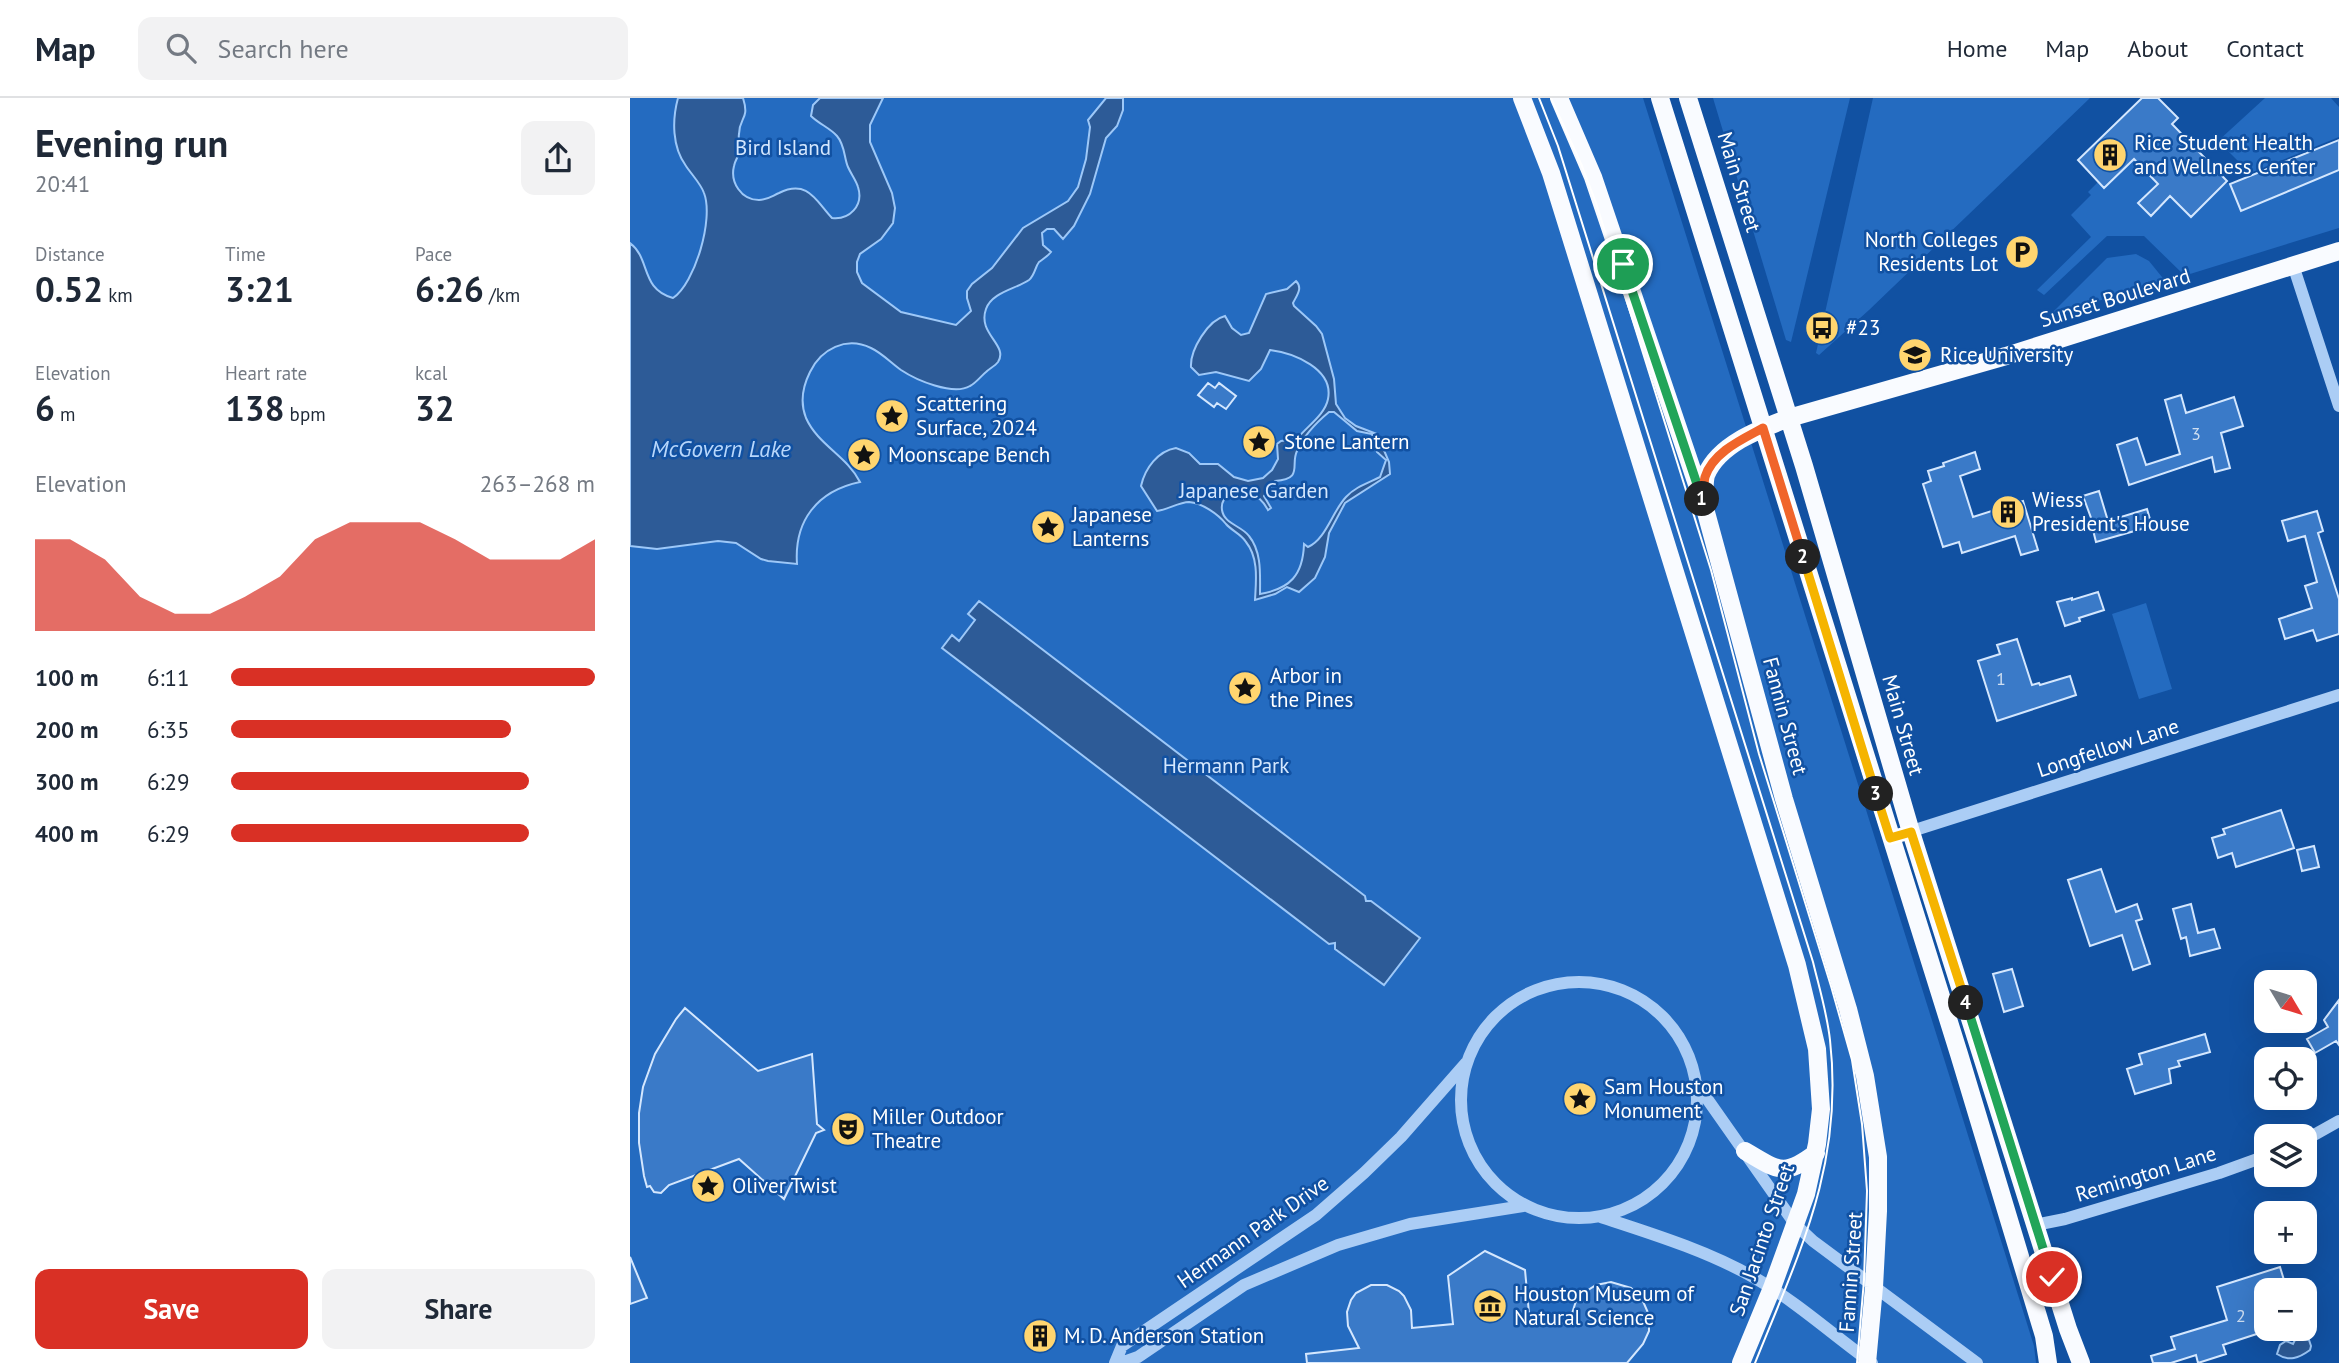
<!DOCTYPE html>
<html lang="en">
<head>
<meta charset="utf-8">
<style>
  :root { --surface:#fff; --page:#f2f2f3; --text:#1f2937; --muted:#747a83; --line:#e0e1e3; --accent:#d93025 }
  body { margin:0; font-family:"PT Sans",sans-serif; background:var(--page); color:var(--text); height:100vh; display:flex; flex-direction:column; font-size:26px; white-space:nowrap }
  * { box-sizing:border-box; margin:0 }
  p { font-size:23px; color:var(--muted) }
  .icon { flex:none; width:38px; height:38px; fill:none; stroke:currentColor; stroke-width:2; stroke-linecap:round; stroke-linejoin:round }
  .map { position:relative; flex:1; overflow:hidden }
  .panel { display:flex; flex-direction:column; background:var(--surface); width:630px }
  .panel>* { flex:none }
  .needle { width:46px; rotate:128deg }
  .tools { position:absolute; left:1624px; top:872px; display:grid; gap:14px }
  .tools a { display:grid; place-items:center; width:63px; height:63px; border-radius:14px; background:var(--surface); box-shadow:0 7px 28px #0002; font-size:35px }
  .pin { position:absolute; display:grid; place-items:center; width:60px; height:60px; color:#fff; margin:-30px; border:4px solid #fff; border-radius:50%; box-shadow:0 2px 7px #0007 }
  .km { position:absolute; width:35px; height:35px; margin:-18px; border-radius:50%; background:#222; color:#fff; font-size:19px; line-height:35px; text-align:center }
  .round { display:grid; place-items:center; flex:none; width:74px; height:74px; border-radius:14px; background:var(--page) }
  .head { display:flex; align-items:center; justify-content:space-between; height:119px; padding:0 35px }
  h1 { font-size:38px; font-weight:800; line-height:52px }
  .metrics { display:grid; grid-template-columns:repeat(3,1fr); gap:10px; height:119px; padding:7px 35px }
  .metrics div { display:grid; align-content:center }
  .metrics b { font-size:35px; font-weight:800 }
  .metrics small { font-size:19px; font-weight:400 }
  .metrics p { font-size:19px }
  .chart { height:196px; padding:14px 35px }
  .chart p { display:flex; justify-content:space-between }
  .chart svg { width:100%; height:126px; margin-top:7px; fill:var(--accent); opacity:.7 }
  .action { display:flex; gap:14px; margin-top:auto; padding:14px 35px }
  .action a { flex:1; height:80px; border-radius:14px; background:var(--accent); color:#fff; font-size:28px; font-weight:800; line-height:80px; text-align:center }
  .action a+a { background:var(--page); color:var(--text) }
  ul { padding:0 35px; list-style:none; font-size:23px }
  li { display:grid; grid-template-columns:112px 84px 1fr; align-items:center; height:52px }
  li i { height:18px; border-radius:9px; background:var(--accent) }
  header { display:flex; align-items:center; gap:42px; box-sizing:border-box; height:98px; padding:0 35px; background:var(--surface); border-bottom:2px solid var(--line) }
  header strong { font-size:33px }
  nav { display:flex; gap:38px; margin-inline-start:auto; font-size:24px }
  .search { width:490px; height:63px; background:var(--page); display:flex; align-items:center; gap:18px; box-sizing:border-box; padding:0 24px; border-radius:14px; color:var(--muted); font-size:26px }
  main { display:flex; flex:1; min-height:0 }
  .map>svg:first-child { display:block }
  .green { fill:#246bc0 }
  .water { fill:#2d5b97; stroke:#9dc8f8; stroke-width:2; fill-rule:evenodd }
  .building { fill:#3a7ac8; stroke:#d4e7fe; stroke-width:2 }
  .lines { fill:none; stroke-linecap:round; stroke-linejoin:round }
  .minor { stroke:#abcdf5; stroke-width:12 }
  .major { stroke:#f9fbff; stroke-width:18 }
  .tram { stroke:#fff; stroke-width:2 }
  .split-1-casing { stroke:#fff; stroke-width:14 }
  .split-2-casing { stroke:#fff; stroke-width:14 }
  .split-3-casing { stroke:#fff; stroke-width:14 }
  .split-4-casing { stroke:#fff; stroke-width:14 }
  .split-5-casing { stroke:#fff; stroke-width:14 }
  .split-1 { stroke:#22a559; stroke-width:9 }
  .split-2 { stroke:#f0652b; stroke-width:9 }
  .split-3 { stroke:#f5b400; stroke-width:9 }
  .split-4 { stroke:#f5b400; stroke-width:9 }
  .split-5 { stroke:#22a559; stroke-width:9 }
  .labels { text-anchor:middle; stroke-width:5; stroke-linejoin:round; paint-order:stroke }
  .number-label { font-size:18px; fill:#cedef1 }
  .poi-label { font-size:21px; fill:#fff; stroke:#1151a2; text-anchor:start }
  .park-label { font-size:21px; fill:#d4e7fe; stroke:#1151a2 }
  .street-label { font-size:21px; fill:#fff; stroke:#1151a2 }
  .water-label { font-size:23px; font-style:italic; fill:#b8d7fb; stroke:#1151a2 }
</style>
</head>
<body>
<header>
<strong>Map</strong>
<div class="search"><svg class="icon" aria-label="search" viewBox="0 0 24 24"><circle cx="10" cy="10" r="6"/><path d="M15 15l6 6"/></svg>Search here</div>
<nav><a>Home</a><a>Map</a><a>About</a><a>Contact</a></nav>
</header>
<main>
<section class="panel">
<div class="head"><div><h1>Evening run</h1><p>20:41</p></div><a class="round"><svg class="icon" aria-label="share" viewBox="0 0 24 24"><path d="M12 15V3M7 8l5-5 5 5M5 13v7h14v-7"/></svg></a></div>
<div class="metrics">
<div><p>Distance</p><b>0.52<small> km</small></b></div>
<div><p>Time</p><b>3:21</b></div>
<div><p>Pace</p><b>6:26<small> /km</small></b></div>
</div>
<div class="metrics">
<div><p>Elevation</p><b>6<small> m</small></b></div>
<div><p>Heart rate</p><b>138<small> bpm</small></b></div>
<div><p>kcal</p><b>32</b></div>
</div>
<div class="chart"><p><span>Elevation</span>263–268 m</p>
<svg viewBox="0 0 160 44" preserveAspectRatio="none"><path d="M0 44V12L10 12L20 19L30 32L40 38L50 38L60 32L70 25L80 12L90 6L100 6L110 6L120 12L130 19L140 19L150 19L160 12V44z"/></svg>
</div>
<ul>
<li><b>100 m</b>6:11<i style="width:100%"></i></li>
<li><b>200 m</b>6:35<i style="width:77%"></i></li>
<li><b>300 m</b>6:29<i style="width:82%"></i></li>
<li><b>400 m</b>6:29<i style="width:82%"></i></li>
</ul>
<div class="action"><a>Save</a><a>Share</a></div>
</section>
<div class="map">
<svg width="1709" height="1265" viewBox="0 0 1709 1265">
  <rect width="100%" height="100%" fill="#1151a2"/>
  <path class="green" d="M0,0H1013L1404,1248L1406,1265H0Z
    M1083,0H1220L1161,244L1156,242Z
    M1243,0H1460L1239,212L1189,257L1186,255Z
    M1635,0H1701L1709,9V39L1620,75L1588,43Z
    M1511,54L1517,60L1510,68L1530,89L1509,106L1520,118L1538,96L1560,119L1596,85L1600,86L1611,113L1709,72V130L1560,176H1553L1514,138H1477L1414,197L1407,192L1461,139L1441,117L1461,97L1458,94L1468,84L1475,89Z
    M1506,156L1519,163L1536,184L1421,216L1477,160Z
    M1516,505L1542,591L1509,601L1482,516Z"/>
  <path class="water" d="M48,0H113C120,22 109,19 109,36C108,41 110,47 110,52C109,58 105,62 104,68C100,84 111,102 129,102C137,102 142,98 149,95C178,81 186,103 202,120C219,122 234,108 228,89C226,82 221,76 218,69C214,60 215,47 207,38C200,30 189,26 181,18L183,7L190,0H253L240,27V44L262,95L265,110L263,125L251,141L230,156L227,164V174L232,185L271,214L326,227L341,213L337,200V193L342,186L362,170L393,130L438,103L448,89L456,61L460,29L458,22L476,0H493V12L487,28L476,40L460,96L444,128L433,141L424,131H417L412,135L413,147L421,154C418,158 413,161 409,164C405,169 405,177 399,182C386,191 362,194 356,211C347,236 379,247 368,264C365,268 359,271 356,274C351,278 346,285 340,288C323,298 286,282 271,272C261,265 252,255 241,250C216,238 191,251 180,274C173,288 170,305 176,320C188,347 217,358 230,384C187,393 164,423 167,466L138,463L131,461L106,445L88,443L27,451L0,448V145C21,161 10,191 43,200C65,185 84,121 74,95C71,86 62,77 56,68C42,49 42,22 48,0Z
    M666,183C673,190 667,197 663,205L664,208L686,228L692,236L704,281L706,306L715,320L726,328L747,336L759,364L760,376L715,405L699,435L695,459L685,480L669,494L657,489L645,496L625,502C626,483 629,460 616,444C611,436 602,433 596,426C588,416 572,405 559,404C549,404 537,412 527,413L511,388C515,370 528,353 546,350L559,355L570,366H588L604,379L618,383L633,380L642,372L648,361L647,346L651,343L667,341C676,329 695,317 698,301C704,271 664,255 640,252L631,271L619,283L586,274L569,277L561,269C560,252 578,222 595,218L602,230L611,237L619,235L636,196L657,191ZM699,314H704L727,333L742,336L747,354L756,362L750,379C738,385 725,389 716,399C702,414 696,441 678,449L674,446C673,477 660,491 630,496C630,477 632,454 619,438C612,428 594,426 592,412C590,398 606,389 618,394C626,397 634,404 638,412L641,410L634,398L645,383C674,381 660,367 667,353C673,339 687,324 699,314Z
    M349,503L735,798L736,803H741L790,840L754,887L705,851V845L699,846L312,550L322,537L329,543L345,522L338,516Z
    M1666,1240L1679,1242L1681,1248L1680,1252C1669,1260 1659,1264 1647,1256L1650,1247L1656,1243L1663,1246Z"/>
  <path class="building" d="M1512,0H1528L1548,20L1542,26L1597,83L1561,119L1540,98L1521,118L1508,105L1528,86L1504,61L1474,90L1448,62Z
    M1709,42V72L1611,113L1600,86Z
    M578,285L585,290L589,285L606,298L596,311L587,305L584,309L568,297Z
    M1551,297L1556,315L1604,299L1613,328L1591,335L1600,370L1585,374L1582,359L1499,387L1487,347L1507,340L1516,367L1550,356L1535,302Z
    M1345,354L1350,371L1330,378L1343,419L1393,403L1408,452L1391,457L1385,438L1332,455L1329,444L1313,449L1293,386L1301,383L1298,373L1314,368L1313,365Z
    M1469,393L1478,423L1517,411L1522,428L1466,444L1462,428H1464L1453,398Z
    M1687,413L1693,433L1688,435L1709,501V536L1687,543L1683,532L1655,541L1649,521L1682,510L1675,488L1687,484L1675,438L1658,443L1652,423Z
    M1468,494L1474,512L1449,520L1450,523L1435,528L1427,504L1442,500V502Z
    M1387,541L1402,587L1409,585L1410,587L1440,578L1446,597L1367,623L1348,563L1370,556L1367,547Z
    M1651,712L1664,750L1606,769L1602,755L1588,760L1582,740L1595,736L1593,731Z
    M1684,748L1689,769L1672,773L1667,752Z
    M1471,771L1486,814L1507,806L1512,821L1506,823L1520,866L1503,872L1492,837L1460,848L1438,782Z
    M1561,806L1568,835L1584,831L1590,850L1560,858L1556,839L1551,841L1543,811Z
    M1382,871L1393,908L1374,914L1363,876Z
    M1709,902V947L1706,943L1685,955L1677,941L1698,929L1694,922Z
    M55,910L128,973L182,956L187,1026L194,1032L186,1035L154,1101L109,1061L39,1087L31,1095L24,1094L20,1088L17,1089L14,1078L9,1045V1015L13,989L25,956L46,921Z
    M1575,936L1580,954L1548,963L1550,968L1539,971L1541,985L1505,996L1497,971L1512,966L1509,956Z
    M855,1153L895,1172L900,1226L939,1225L946,1203L952,1196L966,1187L981,1184L1001,1190L1012,1201L1019,1217V1233L1013,1246L997,1265H677L676,1256L729,1250L718,1228L717,1214L721,1202L726,1195L741,1187H757L769,1193L774,1198L781,1212L782,1230L823,1226L818,1178Z
    M0,1159L17,1200L0,1206Z
    M1650,1169L1657,1192H1636V1233L1593,1247L1596,1256L1568,1265L1566,1257L1541,1265H1523L1521,1258L1545,1251L1541,1239L1597,1222L1587,1189Z"/>
  <g class="lines">
    <path class="minor" d="M1663,167L1709,308
      M1260,740L1709,597
      M831 1002a118 118 0 1 1 236 0a118 118 0 1 1-236 0Z
      M1066,985L1165,1126L1183,1143L1347,1265
      M1675,1042L1709,1023
      M971,1119C1023,1136 1078,1153 1125,1180C1167,1204 1203,1237 1242,1265
      M1405,1127L1435,1121L1589,1075L1636,1058
      M485,1265L492,1248L686,1117L734,1075L771,1039L836,965
      M491,1265L508,1259L614,1187L708,1147L780,1126L893,1108"/>
    <path class="major" d="M892,0L921,75L1167,867L1187,951L1191,1011L1187,1046L1176,1096L1142,1190L1111,1265
      M929,0L963,79L1074,407L1154,701L1218,911L1235,978L1248,1059V1113L1244,1189L1237,1265
      M1030,0L1329,956L1414,1238L1418,1265
      M1058,0L1174,368L1281,734L1438,1231L1451,1265
      M1074,400C1075,393 1074,384 1076,377C1089,346 1130,331 1159,320L1376,258L1709,153
      M1115,1053C1148,1072 1153,1080 1186,1055"/>
    <path class="tram" d="M909,0L928,48L1183,864C1189,889 1197,915 1200,942C1214,1066 1170,1153 1125,1265
      M921,0L952,68L966,105L1081,472L1129,656L1201,888L1222,962L1232,1026L1237,1093L1234,1182L1227,1265"/>
  </g>
  <g class="lines">
    <g class="split-1-casing">
      <path id="split-1" d="M993,166L1072,401"/>
    </g>
    <g class="split-2-casing">
      <path id="split-2" d="M1072,401L1074,407C1074,398 1073,387 1075,379C1083,354 1113,341 1133,330L1173,459"/>
    </g>
    <g class="split-3-casing">
      <path id="split-3" d="M1173,459L1246,696"/>
    </g>
    <g class="split-4-casing">
      <path id="split-4" d="M1246,696L1260,740L1281,734L1336,905"/>
    </g>
    <g class="split-5-casing">
      <path id="split-5" d="M1336,905L1422,1179"/>
    </g>
    <use href="#split-1" class="split-1"/>
    <use href="#split-2" class="split-2"/>
    <use href="#split-3" class="split-3"/>
    <use href="#split-4" class="split-4"/>
    <use href="#split-5" class="split-5"/>
  </g>
  <defs>
    <g id="building-disc" transform="scale(1.75)"><circle r="9.5" fill="#ffd56f" stroke="#1151a2"/><path d="M-4-6H4V6H1V3H-1V6H-4ZM-2.5-4.3h1.7v1.8h-1.7ZM.8-4.3h1.7v1.8H.8ZM-2.5-1h1.7V.8h-1.7ZM.8-1h1.7V.8H.8Z" fill="#111"/></g>
    <g id="parking-disc" transform="scale(1.75)"><circle r="9.5" fill="#ffd56f" stroke="#1151a2"/><path d="M-3.5-5.5H1a3.5 3.5 0 0 1 0 7H-1V5.5H-3.5ZM-1-3.4V-.6H.8a1.4 1.4 0 0 0 0-2.8Z" fill="#111"/></g>
    <g id="bus-disc" transform="scale(1.75)"><circle r="9.5" fill="#ffd56f" stroke="#1151a2"/><path d="M-5-6H5V4H4V6H2V4H-2V6H-4V4H-5ZM-3.5-4V0h7V-4ZM-3.5 1.2v1.5H-2V1.2ZM2 1.2v1.5H3.5V1.2Z" fill="#111"/></g>
    <g id="university-disc" transform="scale(1.75)"><circle r="9.5" fill="#ffd56f" stroke="#1151a2"/><path d="M0-5L7-2L0 1L-7-2ZM-4 1L0 2.5L4 1V4Q0 6-4 4Z" fill="#111"/></g>
    <g id="sight-disc" transform="scale(1.75)"><circle r="9.5" fill="#ffd56f" stroke="#1151a2"/><path d="M0-6L1.8-2.2L6-1.7L2.9 1.2L3.7 5.4L0 3.3L-3.7 5.4L-2.9 1.2L-6-1.7L-1.8-2.2Z" fill="#111"/></g>
    <g id="theatre-disc" transform="scale(1.75)"><circle r="9.5" fill="#ffd56f" stroke="#1151a2"/><path d="M-5-5.5Q0-4 5-5.5V0Q5 5 0 6Q-5 5-5 0ZM-3.3-2.5H-1v1.5H-3.3ZM1-2.5H3.3v1.5H1ZM-2.8 1Q0 5.5 2.8 1Z" fill="#111"/></g>
    <g id="museum-disc" transform="scale(1.75)"><circle r="9.5" fill="#ffd56f" stroke="#1151a2"/><path d="M0-6L6-3V-2H-6V-3ZM-5-1h2V3h-2ZM-1-1h2V3h-2ZM3-1h2V3H3ZM-6 4H6V6H-6Z" fill="#111"/></g>
  </defs>
  <g fill-rule="evenodd">
    <use href="#building-disc" x="1480" y="57"/>
    <use href="#parking-disc" x="1392" y="154"/>
    <use href="#bus-disc" x="1192" y="230"/>
    <use href="#university-disc" x="1285" y="257"/>
    <use href="#sight-disc" x="262" y="318"/>
    <use href="#sight-disc" x="629" y="344"/>
    <use href="#sight-disc" x="234" y="357"/>
    <use href="#building-disc" x="1378" y="414"/>
    <use href="#sight-disc" x="418" y="429"/>
    <use href="#sight-disc" x="615" y="590"/>
    <use href="#sight-disc" x="950" y="1001"/>
    <use href="#theatre-disc" x="218" y="1031"/>
    <use href="#sight-disc" x="78" y="1088"/>
    <use href="#museum-disc" x="860" y="1208"/>
    <use href="#building-disc" x="410" y="1238"/>
  </g>
  <g class="labels">
    <g class="number-label">
      <text x="1566" y="342">3</text>
      <text x="1371" y="587">1</text>
      <text x="1611" y="1224">2</text>
    </g>
    <g class="poi-label">
      <text x="1504" y="52">Rice Student Health<tspan x="1504" dy="24">and Wellness Center</tspan></text>
      <text x="1368" y="149" text-anchor="end">North Colleges<tspan x="1368" dy="24">Residents Lot</tspan></text>
      <text x="1216" y="237">#23</text>
      <text x="1310" y="264">Rice University</text>
      <text x="286" y="313">Scattering<tspan x="286" dy="24">Surface, 2024</tspan></text>
      <text x="654" y="351">Stone Lantern</text>
      <text x="258" y="364">Moonscape Bench</text>
      <text x="1402" y="409">Wiess<tspan x="1402" dy="24">President's House</tspan></text>
      <text x="442" y="424">Japanese<tspan x="442" dy="24">Lanterns</tspan></text>
      <text x="640" y="585">Arbor in<tspan x="640" dy="24">the Pines</tspan></text>
      <text x="974" y="996">Sam Houston<tspan x="974" dy="24">Monument</tspan></text>
      <text x="242" y="1026">Miller Outdoor<tspan x="242" dy="24">Theatre</tspan></text>
      <text x="102" y="1095">Oliver Twist</text>
      <text x="884" y="1203">Houston Museum of<tspan x="884" dy="24">Natural Science</tspan></text>
      <text x="434" y="1245">M. D. Anderson Station</text>
    </g>
    <g class="park-label">
      <text x="153" y="57">Bird Island</text>
      <text x="624" y="400">Japanese Garden</text>
      <text x="596" y="675">Hermann Park</text>
    </g>
    <g class="street-label">
      <text transform="translate(1109 84) rotate(73)" y="7">Main Street</text>
      <text transform="translate(1485 200) rotate(-17)" y="7">Sunset Boulevard</text>
      <text transform="translate(1155 618) rotate(75)" y="7">Fannin Street</text>
      <text transform="translate(1273 627) rotate(74)" y="7">Main Street</text>
      <text transform="translate(1478 650) rotate(-18)" y="7">Longfellow Lane</text>
      <text transform="translate(1516 1076) rotate(-17)" y="7">Remington Lane</text>
      <text transform="translate(623 1134) rotate(-35)" y="7">Hermann Park Drive</text>
      <text transform="translate(1132 1142) rotate(-71)" y="7">San Jacinto Street</text>
      <text transform="translate(1221 1174) rotate(-86)" y="7">Fannin Street</text>
    </g>
    <g class="water-label">
      <text x="91" y="359">McGovern Lake</text>
    </g>
  </g>
</svg>
<div class="tools">
<a><svg class="needle" viewBox="-14 -14 28 28"><path d="M0-13l5 13h-10z" fill="#e53935"/><path d="M0 13l5-13h-10z" fill="#747a83"/></svg></a>
<a><svg class="icon" aria-label="locate" viewBox="0 0 24 24"><circle cx="12" cy="12" r="6"/><path d="M12 2v4M12 18v4M2 12h4M18 12h4"/></svg></a>
<a><svg class="icon" aria-label="layers" viewBox="0 0 24 24"><path d="M12 4l9 5-9 5-9-5zM3 14l9 5 9-5"/></svg></a>
<a>+</a>
<a>−</a>
</div>
<div class="pin" style="left:993px;top:166px;background:#1e9e55"><svg class="icon" aria-label="arrive" viewBox="0 0 24 24"><path d="M6 21V4h12l-3 4 3 4H6"/></svg></div>
<div class="pin" style="left:1422px;top:1179px;background:#d93025"><svg class="icon" aria-label="check" viewBox="0 0 24 24"><path d="M5 12l5 5 9-10"/></svg></div>
<b class="km" style="left:1072px;top:401px">1</b>
<b class="km" style="left:1173px;top:459px">2</b>
<b class="km" style="left:1246px;top:696px">3</b>
<b class="km" style="left:1336px;top:905px">4</b>
</div>
</main>
</body>
</html>
